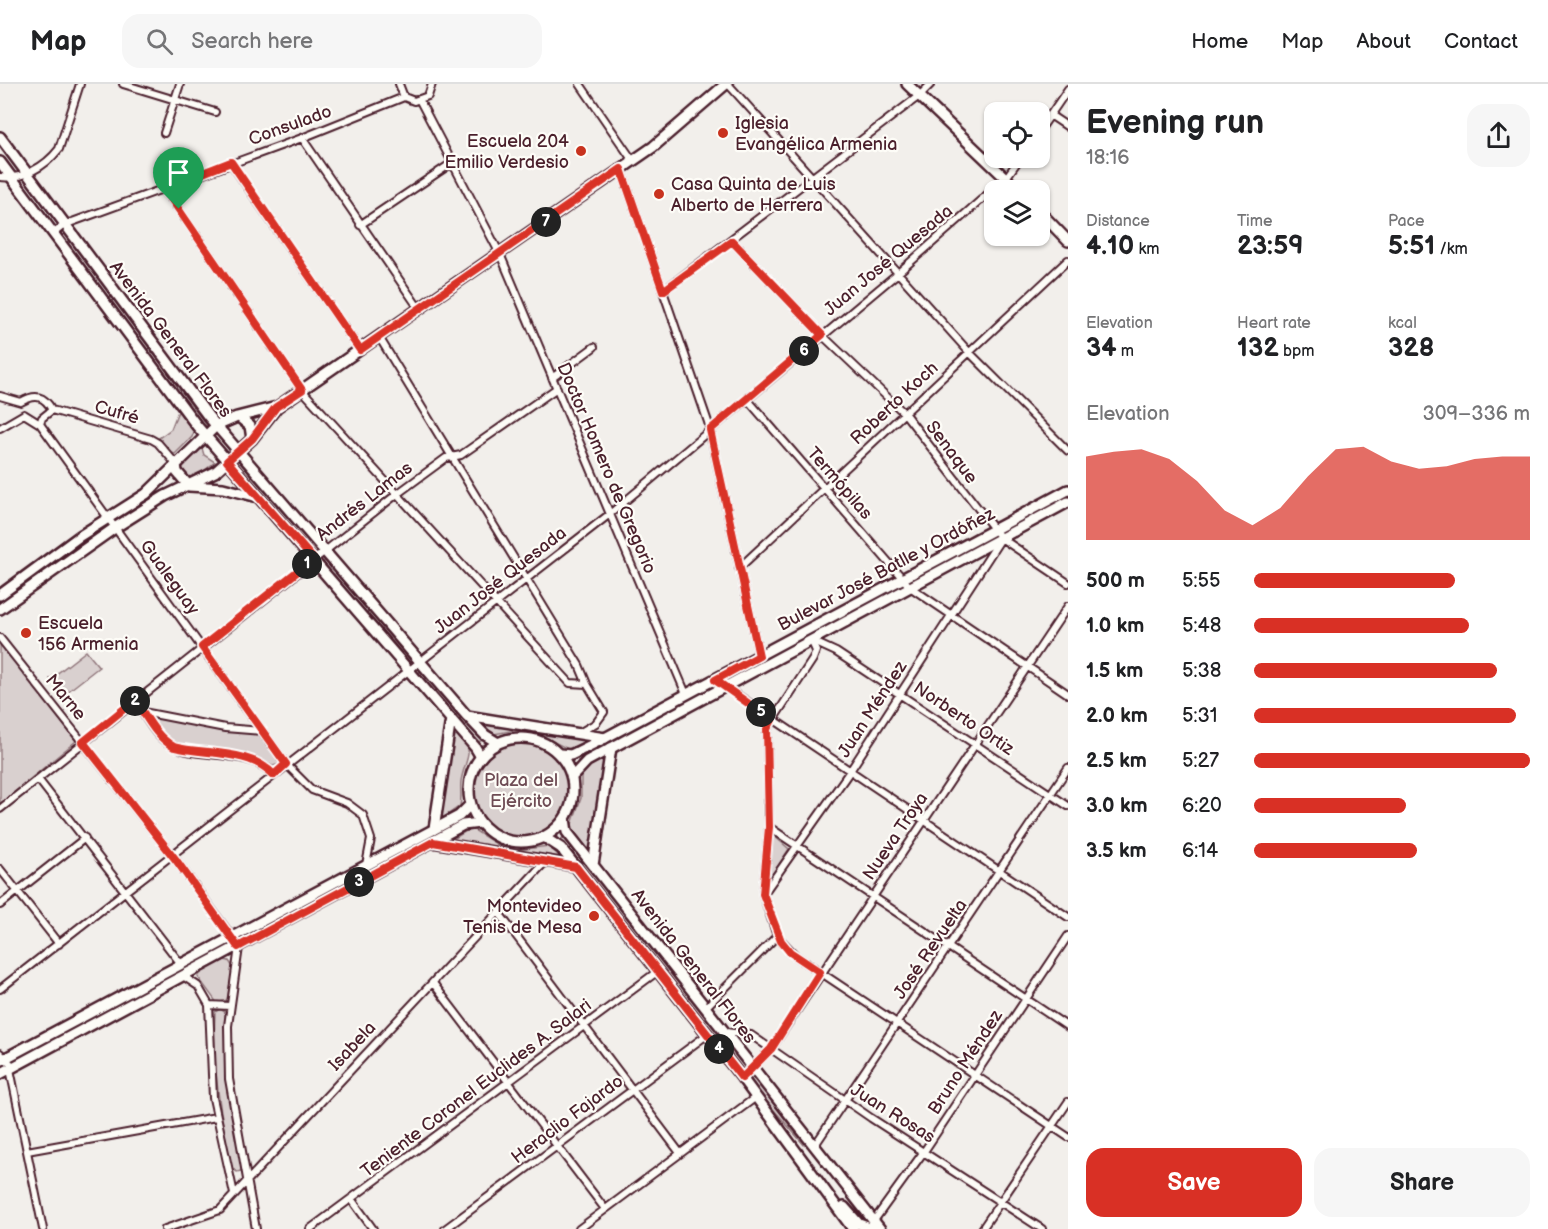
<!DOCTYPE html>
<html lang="en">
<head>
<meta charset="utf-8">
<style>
  :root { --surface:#fff; --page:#f6f6f6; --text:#202124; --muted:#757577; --line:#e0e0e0; --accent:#d93025 }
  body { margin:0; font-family:"Balsamiq Sans",sans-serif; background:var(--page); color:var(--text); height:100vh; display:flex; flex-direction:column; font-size:22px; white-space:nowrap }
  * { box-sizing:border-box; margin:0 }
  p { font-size:20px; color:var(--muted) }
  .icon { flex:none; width:33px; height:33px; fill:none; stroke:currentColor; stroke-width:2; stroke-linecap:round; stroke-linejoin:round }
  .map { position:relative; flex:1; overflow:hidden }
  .sheet { display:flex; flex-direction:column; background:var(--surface); width:480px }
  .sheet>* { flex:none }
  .fabs { position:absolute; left:984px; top:18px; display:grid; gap:12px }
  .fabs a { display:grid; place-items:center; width:66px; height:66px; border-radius:12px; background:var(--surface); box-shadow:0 2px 4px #0004; font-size:30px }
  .pin { position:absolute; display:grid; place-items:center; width:51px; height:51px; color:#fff; margin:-62px -26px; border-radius:50% 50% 50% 0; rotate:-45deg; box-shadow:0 0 6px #0007 }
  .pin .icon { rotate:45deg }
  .km { position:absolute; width:30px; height:30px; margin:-15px; border-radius:50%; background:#222; color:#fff; font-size:16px; line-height:30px; text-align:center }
  .round { display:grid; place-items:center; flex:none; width:63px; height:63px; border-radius:18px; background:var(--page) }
  .summary { display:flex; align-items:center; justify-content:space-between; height:102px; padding:0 18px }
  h1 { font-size:33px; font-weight:600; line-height:45px }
  .metrics { display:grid; grid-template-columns:repeat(3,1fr); gap:9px; height:102px; padding:6px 18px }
  .metrics div { display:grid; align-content:center }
  .metrics b { font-size:26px; font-weight:600 }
  .metrics small { font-size:16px; font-weight:400 }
  .metrics p { font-size:16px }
  .chart { height:168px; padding:12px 18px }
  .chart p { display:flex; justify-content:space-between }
  .chart svg { width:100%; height:108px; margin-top:6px; fill:var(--accent); opacity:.7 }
  .action { display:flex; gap:12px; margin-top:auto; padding:12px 18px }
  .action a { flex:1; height:69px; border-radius:18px; background:var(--accent); color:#fff; font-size:24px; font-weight:600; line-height:69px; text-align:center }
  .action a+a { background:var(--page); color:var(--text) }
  ul { padding:0 18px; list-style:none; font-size:20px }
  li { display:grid; grid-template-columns:96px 72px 1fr; align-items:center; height:45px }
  li i { height:15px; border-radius:8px; background:var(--accent) }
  header { display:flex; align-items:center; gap:36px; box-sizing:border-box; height:84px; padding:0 30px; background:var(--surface); border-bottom:2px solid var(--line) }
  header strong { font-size:28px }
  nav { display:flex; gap:33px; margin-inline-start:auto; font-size:21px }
  .search { width:420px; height:54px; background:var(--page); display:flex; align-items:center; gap:15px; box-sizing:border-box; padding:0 21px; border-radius:18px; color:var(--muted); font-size:22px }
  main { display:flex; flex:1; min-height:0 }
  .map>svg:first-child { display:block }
  .green { fill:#d9d0cf; stroke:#92787d; stroke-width:1.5 }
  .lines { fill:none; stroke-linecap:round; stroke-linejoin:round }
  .minor-casing { stroke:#4a1f2b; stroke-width:10 }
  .secondary-casing { stroke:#4a1f2b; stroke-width:14 }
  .primary-casing { stroke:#4a1f2b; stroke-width:14 }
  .minor { stroke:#fdfcf7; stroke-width:6 }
  .secondary { stroke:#fdfcf7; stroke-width:9 }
  .primary { stroke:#fdfcf7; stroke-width:9 }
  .route-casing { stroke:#fff; stroke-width:12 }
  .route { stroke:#d93025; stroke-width:8 }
  .poi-dot { fill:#c8321e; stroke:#fdfcf7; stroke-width:2 }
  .labels { text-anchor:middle; stroke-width:4.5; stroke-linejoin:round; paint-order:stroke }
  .poi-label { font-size:18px; fill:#4a1f2b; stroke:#fdfcf7; text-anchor:start }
  .street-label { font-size:18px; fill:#4a1f2b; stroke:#fdfcf7 }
  .park-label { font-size:18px; fill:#6e4b54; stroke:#fdfcf7 }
</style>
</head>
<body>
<header>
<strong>Map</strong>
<div class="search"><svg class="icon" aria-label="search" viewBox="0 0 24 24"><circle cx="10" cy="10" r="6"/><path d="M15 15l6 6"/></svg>Search here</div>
<nav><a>Home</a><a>Map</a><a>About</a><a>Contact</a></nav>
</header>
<main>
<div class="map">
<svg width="1068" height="1145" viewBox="0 0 1068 1145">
  <rect width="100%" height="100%" fill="#f2efeb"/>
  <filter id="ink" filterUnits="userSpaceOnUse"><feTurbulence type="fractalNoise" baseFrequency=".0167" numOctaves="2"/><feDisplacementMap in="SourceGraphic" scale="12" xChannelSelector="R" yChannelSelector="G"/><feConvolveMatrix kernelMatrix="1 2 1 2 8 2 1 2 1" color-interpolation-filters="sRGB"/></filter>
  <g filter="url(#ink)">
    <path class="green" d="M63,150L66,151L207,342H203L61,152Z
      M178,327L194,348L192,353L175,370L169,368L159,354L171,345Z
      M201,361L204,371L215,378L200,390L189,393L182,384Z
      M238,376L314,461L313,467L236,380Z
      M324,477L328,478L411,573L410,577L323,480Z
      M897,502L898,504L724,596L725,594Z
      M0,558L76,657L0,720Z
      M86,567L99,583L62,612L50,595Z
      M420,587H424L482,655L481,657L478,658L419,590Z
      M713,600L715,603L578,677L577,674Z
      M160,634L260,650L280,680L273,682L237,670L173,660C164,654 155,647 154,637Z
      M481,639L588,656L568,665L536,649L516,646L494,650Z
      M453,646C479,667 465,672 461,697C460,705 462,714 460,722L441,735Z
      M474 706a47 47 0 1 1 94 0a47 47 0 1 1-94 0Z
      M603,674L605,678L591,767H589L573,747L572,740L581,714V689L585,683Z
      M474,746L498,761L517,766L549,762L562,775L450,757L466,747Z
      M772,750L789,765L768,797L766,796Z
      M563,753L667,880L748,985L743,990L660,881L560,757Z
      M224,876L229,877L233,883L227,916L217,919L198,893L202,887Z
      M220,925L225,928L227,999L242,1081L241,1087L237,1088L232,1084C220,1031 212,982 215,928Z
      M753,992L805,1062L750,998Z"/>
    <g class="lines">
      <g class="minor-casing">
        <path id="minor" d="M123,0L215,28
          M399,0L404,13L414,17L428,12L432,0
          M580,0L633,77
          M728,0L969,268L1068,367
          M420,17L500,170L686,610
          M1050,31L1068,43
          M1040,46L1068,5
          M164,49L180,0
          M302,54L420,226
          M231,79L360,266
          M621,85L708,338L759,572
          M0,93C22,96 45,83 59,65L80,0
          M164,104L302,306L570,599L587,600
          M360,141L452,79
          M53,150L64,141L302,54L404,13
          M732,157L822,251L905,330L1001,454L1068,499
          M663,207L919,12L931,0
          M379,253L579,581L587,600L604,628L596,639L579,649
          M552,294L594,263
          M0,312L21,318
          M747,315L910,503L1068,610
          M21,318C35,310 44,311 52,326L151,355L158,359L176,380
          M24,330L40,340L286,680L312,706L347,719L363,731L371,755L366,781
          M40,340L42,334L52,326
          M0,344L24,330
          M739,484L1068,176
          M0,554L176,776L239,863L228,942L229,995L256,1145
          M811,556L816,567L813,575L767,645L769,743L763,810L777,852L796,872L1068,1053
          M812,557L836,568L1068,722
          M715,596L1068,833
          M135,616C144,630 152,647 165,657C191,679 247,661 274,691
          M143,628L225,644L262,647
          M38,695L181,880
          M0,725L397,410L446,374L461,371L557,304
          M769,743L1068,943
          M0,785L59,860
          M764,809L850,687L1000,456
          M0,821L85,754
          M499,829L680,1069
          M183,892L198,902L209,921
          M433,899L605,1125
          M0,905L611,429L898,189L1006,94L1020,74
          M230,922L209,921L213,1014L234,1110
          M706,923L777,852
          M725,948L751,951L871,1034L1042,1145
          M0,969L11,980L10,985L43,1145
          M742,994L771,965L1068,522
          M815,1061L1068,684
          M27,1067L216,1033
          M352,1116L373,1145
          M873,1138L925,1066L1068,852
          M165,1145L220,1126L546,777
          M310,1145L658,887
          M445,1145L708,950
          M579,1145L756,1013
          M982,1145L1068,1018"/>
      </g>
      <g class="secondary-casing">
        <path id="secondary" d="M907,0L1018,106
          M0,53L208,332L467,632L485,651L498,659
          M0,78L197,342L475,663L481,673
          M1040,128L1068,157
          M239,333L250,342L252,355
          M176,380L177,388L189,402L223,404L258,413
          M0,511L80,452L146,410L216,342L237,333L277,323L653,63L726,0
          M0,525L116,443L165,412L215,388L252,355L277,323
          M467,632L605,654
          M565,735L567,748L880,1145
          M434,745L451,635
          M544,753L561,764L742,994L853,1145
          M433,758L576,782
          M593,781L611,664
          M844,1123L859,1140L873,1145"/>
      </g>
      <g class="primary-casing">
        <path id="primary" d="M469 706a52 52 0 1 1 104 0a52 52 0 1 1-104 0Z
          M560,670L571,671L605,654L1068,406
          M572,693L587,677L1068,418
          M0,977L459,732L471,720
          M0,990L463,741L480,739"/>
      </g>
      <use href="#minor" class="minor"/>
      <use href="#secondary" class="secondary"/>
      <use href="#primary" class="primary"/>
    </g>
  </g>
  <g class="lines" filter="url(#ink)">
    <g class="route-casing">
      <path id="route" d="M231,78L360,266L621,85L663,207L732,157L822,251L710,346L759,572L715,596L772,636L767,645L769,743L763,810L781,857L790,868L820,888L771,965L742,994L576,783L433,758L238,863L176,776L83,658L135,616C147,633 155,652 174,663C205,671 250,665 274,691L286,680L202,563L313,475L227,377L252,355L276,323L302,306L164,104Z"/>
    </g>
    <use href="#route" class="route"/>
  </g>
  <g class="poi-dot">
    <circle cx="723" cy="49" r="6"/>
    <circle cx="581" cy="67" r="6"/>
    <circle cx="659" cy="110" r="6"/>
    <circle cx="26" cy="549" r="6"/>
    <circle cx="594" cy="832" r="6"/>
  </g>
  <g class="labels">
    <g class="poi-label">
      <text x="735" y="45">Iglesia<tspan x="735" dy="21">Evangélica Armenia</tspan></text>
      <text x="569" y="63" text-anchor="end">Escuela 204<tspan x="569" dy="21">Emilio Verdesio</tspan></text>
      <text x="671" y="106">Casa Quinta de Luis<tspan x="671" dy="21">Alberto de Herrera</tspan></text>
      <text x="38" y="545">Escuela<tspan x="38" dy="21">156 Armenia</tspan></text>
      <text x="582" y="828" text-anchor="end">Montevideo<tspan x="582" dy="21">Tenis de Mesa</tspan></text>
    </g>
    <g class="street-label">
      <text transform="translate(290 41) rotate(-20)" y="6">Consulado</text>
      <text transform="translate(888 176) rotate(-40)" y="6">Juan José Quesada</text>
      <text transform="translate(171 255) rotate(53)" y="6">Avenida General Flores</text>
      <text transform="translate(894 319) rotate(-43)" y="6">Roberto Koch</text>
      <text transform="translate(117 328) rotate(16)" y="6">Cufré</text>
      <text transform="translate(952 368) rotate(53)" y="6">Senaque</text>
      <text transform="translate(607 384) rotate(67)" y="6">Doctor Homero de Gregorio</text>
      <text transform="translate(840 399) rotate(49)" y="6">Termópilas</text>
      <text transform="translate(364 417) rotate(-38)" y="6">Andrés Lamas</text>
      <text transform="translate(886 485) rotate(-28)" y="6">Bulevar José Batlle y Ordóñez</text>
      <text transform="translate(170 493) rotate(54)" y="6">Gualeguay</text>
      <text transform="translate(500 496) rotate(-38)" y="6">Juan José Quesada</text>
      <text transform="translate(66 613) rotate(51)" y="6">Marne</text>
      <text transform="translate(872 625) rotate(-57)" y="6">Juan Méndez</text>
      <text transform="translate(964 634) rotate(34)" y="6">Norberto Ortiz</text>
      <text transform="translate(895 752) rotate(-56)" y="6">Nueva Troya</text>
      <text transform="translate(930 865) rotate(-56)" y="6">José Revuelta</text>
      <text transform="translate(694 882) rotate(52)" y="6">Avenida General Flores</text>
      <text transform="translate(352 962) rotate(-47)" y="6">Isabela</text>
      <text transform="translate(965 978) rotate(-57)" y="6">Bruno Méndez</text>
      <text transform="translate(476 1004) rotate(-37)" y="6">Teniente Coronel Euclides A. Salari</text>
      <text transform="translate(893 1029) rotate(32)" y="6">Juan Rosas</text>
      <text transform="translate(567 1035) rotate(-37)" y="6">Heraclio Fajardo</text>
    </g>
    <g class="park-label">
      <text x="521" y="702">Plaza del<tspan x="521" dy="21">Ejército</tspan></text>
    </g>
  </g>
</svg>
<div class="fabs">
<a><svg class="icon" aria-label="locate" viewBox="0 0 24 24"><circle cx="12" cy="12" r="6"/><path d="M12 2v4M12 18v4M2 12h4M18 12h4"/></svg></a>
<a><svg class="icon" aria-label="layers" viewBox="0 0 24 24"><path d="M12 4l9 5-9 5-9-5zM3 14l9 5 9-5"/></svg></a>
</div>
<div class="pin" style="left:179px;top:125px;background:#1e9e55"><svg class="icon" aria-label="arrive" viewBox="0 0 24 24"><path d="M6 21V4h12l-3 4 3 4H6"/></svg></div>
<b class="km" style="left:307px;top:480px">1</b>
<b class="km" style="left:135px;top:617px">2</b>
<b class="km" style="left:359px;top:798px">3</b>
<b class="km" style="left:719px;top:965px">4</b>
<b class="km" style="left:761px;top:628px">5</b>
<b class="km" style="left:804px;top:267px">6</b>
<b class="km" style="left:546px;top:138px">7</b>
</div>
<section class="sheet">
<div class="summary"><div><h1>Evening run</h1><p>18:16</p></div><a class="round"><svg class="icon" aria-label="share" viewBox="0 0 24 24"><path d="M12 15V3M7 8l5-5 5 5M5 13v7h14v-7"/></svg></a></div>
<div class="metrics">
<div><p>Distance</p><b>4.10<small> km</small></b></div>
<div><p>Time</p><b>23:59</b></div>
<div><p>Pace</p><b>5:51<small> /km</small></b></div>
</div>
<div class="metrics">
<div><p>Elevation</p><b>34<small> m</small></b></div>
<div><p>Heart rate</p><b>132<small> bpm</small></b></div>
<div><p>kcal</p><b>328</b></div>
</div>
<div class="chart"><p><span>Elevation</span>309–336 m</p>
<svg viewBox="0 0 160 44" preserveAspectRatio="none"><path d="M0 44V10L10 8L20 7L30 11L40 20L50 32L60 38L70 31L80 18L90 7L100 6L110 12L120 15L130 14L140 11L150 10L160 10V44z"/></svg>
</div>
<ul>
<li><b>500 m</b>5:55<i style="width:73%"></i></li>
<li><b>1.0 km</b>5:48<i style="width:78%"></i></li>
<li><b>1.5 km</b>5:38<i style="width:88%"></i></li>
<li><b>2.0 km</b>5:31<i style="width:95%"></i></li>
<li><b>2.5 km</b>5:27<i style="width:100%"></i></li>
<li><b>3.0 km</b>6:20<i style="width:55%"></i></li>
<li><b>3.5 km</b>6:14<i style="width:59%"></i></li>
</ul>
<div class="action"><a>Save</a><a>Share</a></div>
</section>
</main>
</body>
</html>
